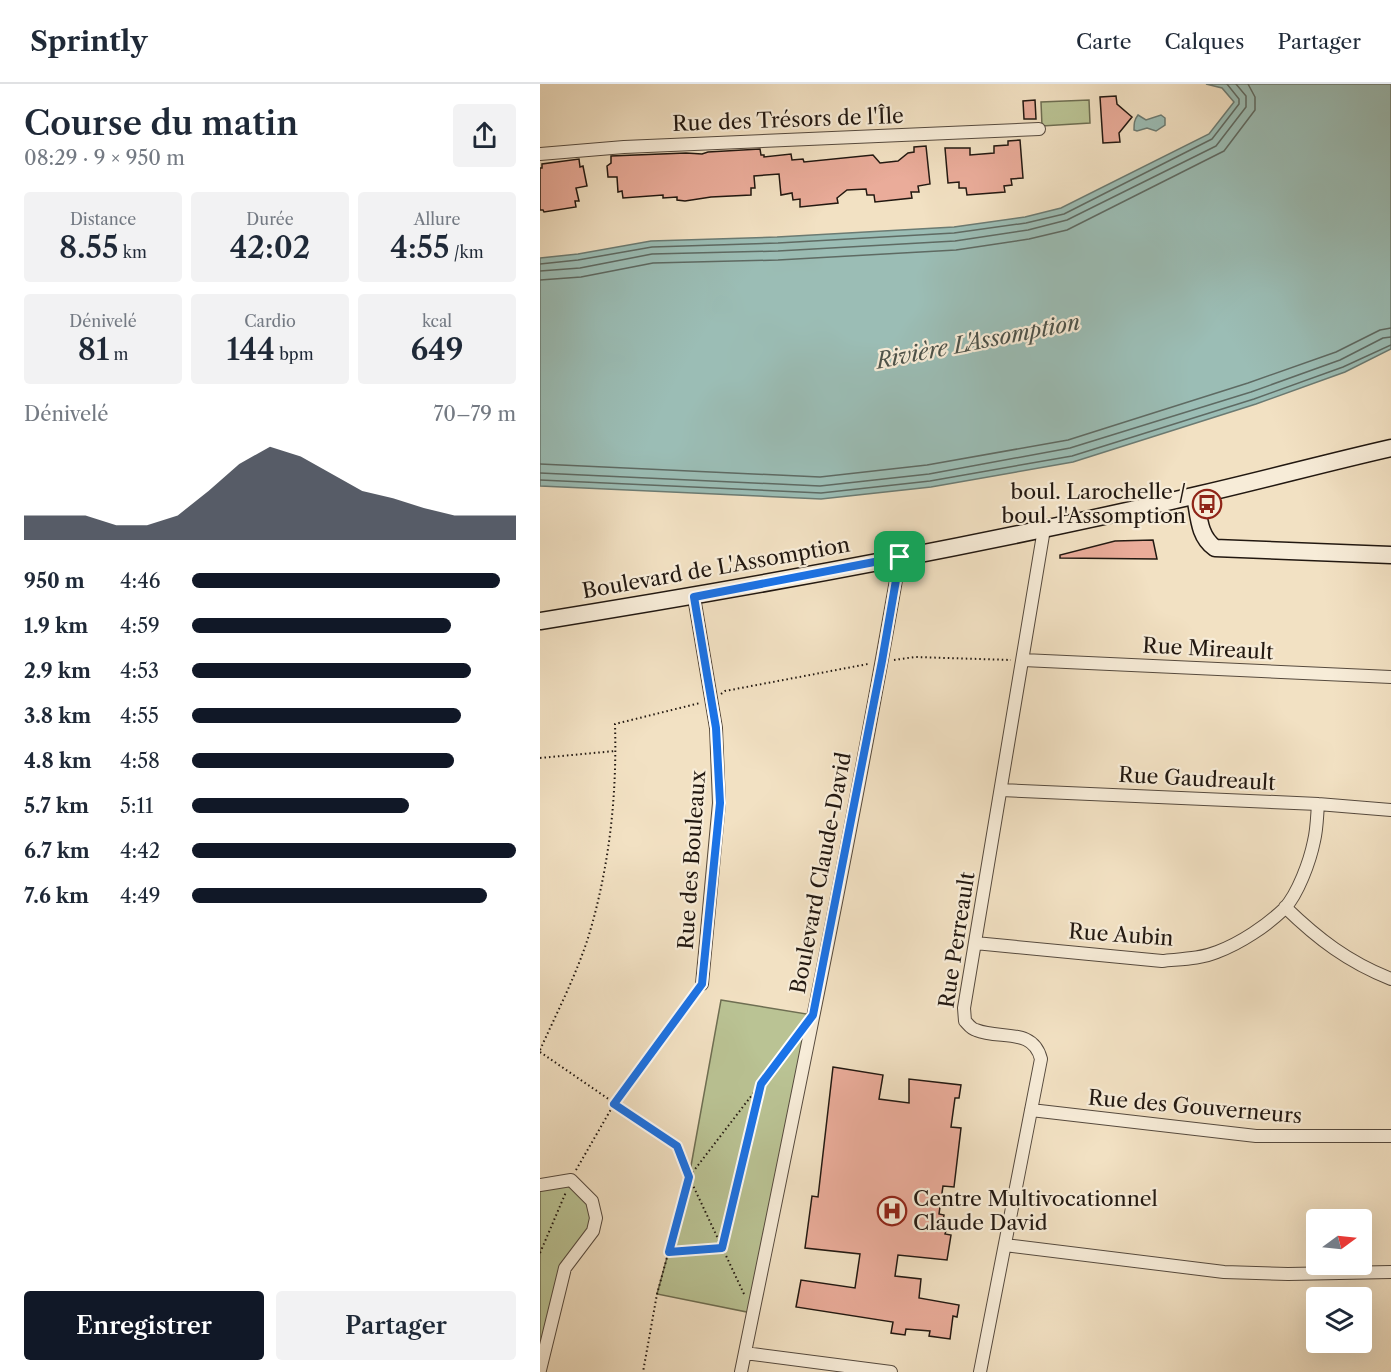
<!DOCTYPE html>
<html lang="fr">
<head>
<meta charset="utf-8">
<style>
  :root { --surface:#fff; --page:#f2f2f3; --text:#1f2937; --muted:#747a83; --line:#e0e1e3; --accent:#111827 }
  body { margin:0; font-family:"Libre Caslon Text",serif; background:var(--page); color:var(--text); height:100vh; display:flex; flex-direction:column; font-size:22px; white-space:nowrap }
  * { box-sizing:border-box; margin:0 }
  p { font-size:20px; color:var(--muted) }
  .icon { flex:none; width:33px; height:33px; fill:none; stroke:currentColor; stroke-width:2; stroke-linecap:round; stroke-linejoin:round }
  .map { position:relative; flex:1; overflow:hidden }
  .sheet { display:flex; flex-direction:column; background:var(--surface); width:540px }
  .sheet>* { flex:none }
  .needle { width:39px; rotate:75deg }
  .controls { position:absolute; left:766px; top:1125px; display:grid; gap:12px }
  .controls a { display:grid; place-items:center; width:66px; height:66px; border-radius:6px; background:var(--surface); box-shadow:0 6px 24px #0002; font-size:30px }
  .pin { position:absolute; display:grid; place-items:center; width:51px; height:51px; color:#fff; margin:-26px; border-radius:12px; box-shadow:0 3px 9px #0006 }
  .round { display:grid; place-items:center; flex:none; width:63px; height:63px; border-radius:6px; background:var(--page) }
  .headline { display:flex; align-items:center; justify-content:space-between; height:102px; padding:0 24px }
  h1 { font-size:33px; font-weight:600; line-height:45px }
  .metrics { display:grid; grid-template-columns:repeat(3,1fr); gap:9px; height:102px; padding:6px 24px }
  .metrics div { display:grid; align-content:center; border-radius:6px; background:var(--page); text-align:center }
  .metrics b { font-size:30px; font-weight:600 }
  .metrics small { font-size:16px; font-weight:400 }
  .metrics p { font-size:16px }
  .chart { height:168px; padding:12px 24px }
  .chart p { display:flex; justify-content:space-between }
  .chart svg { width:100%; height:108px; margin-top:6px; fill:var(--accent); opacity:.7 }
  .primary-button { display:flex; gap:12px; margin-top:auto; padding:12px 24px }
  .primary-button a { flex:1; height:69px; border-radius:6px; background:var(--accent); color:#fff; font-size:24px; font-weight:600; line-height:69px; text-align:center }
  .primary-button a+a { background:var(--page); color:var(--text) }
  ul { padding:0 24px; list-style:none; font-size:20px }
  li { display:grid; grid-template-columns:96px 72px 1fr; align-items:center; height:45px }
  li i { height:15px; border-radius:8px; background:var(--accent) }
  header { display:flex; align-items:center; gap:36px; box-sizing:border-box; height:84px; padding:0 30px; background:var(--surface); border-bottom:2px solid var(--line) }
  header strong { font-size:28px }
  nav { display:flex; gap:33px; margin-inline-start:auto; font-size:21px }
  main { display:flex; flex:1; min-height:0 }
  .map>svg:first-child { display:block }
  .green { fill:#bac394; stroke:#6e6e52; stroke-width:1.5 }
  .water { fill:#9bbdb5; stroke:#6b7b73; stroke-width:1.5 }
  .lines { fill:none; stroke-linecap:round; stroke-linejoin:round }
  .shore { stroke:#5e6a63; stroke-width:1.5 }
  .building { fill:#eaac9a; stroke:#221811; stroke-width:1.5 }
  .street-casing { stroke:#564a3e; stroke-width:14 }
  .secondary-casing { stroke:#221811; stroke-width:19 }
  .path { stroke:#221811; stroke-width:2; stroke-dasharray:1.5 3; stroke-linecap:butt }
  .street { stroke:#f7ecd8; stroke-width:12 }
  .secondary { stroke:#f7ecd8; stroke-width:16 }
  .route-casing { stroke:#fff; stroke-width:12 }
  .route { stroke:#1a73e8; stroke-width:8 }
  .labels { text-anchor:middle; stroke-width:4.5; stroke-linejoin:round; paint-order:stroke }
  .street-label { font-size:21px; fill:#221811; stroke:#f7ecd8 }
  .poi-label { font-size:21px; fill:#221811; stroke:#f7ecd8; text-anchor:end }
  .water-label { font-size:22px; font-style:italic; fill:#4c524a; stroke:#f7ecd8 }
</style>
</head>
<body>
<header>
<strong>Sprintly</strong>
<nav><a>Carte</a><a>Calques</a><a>Partager</a></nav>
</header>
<main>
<section class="sheet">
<div class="headline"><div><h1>Course du matin</h1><p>08:29 · 9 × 950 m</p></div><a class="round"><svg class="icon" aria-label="share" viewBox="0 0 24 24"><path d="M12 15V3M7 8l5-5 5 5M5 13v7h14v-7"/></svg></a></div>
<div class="metrics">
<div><p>Distance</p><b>8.55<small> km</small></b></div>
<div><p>Durée</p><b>42:02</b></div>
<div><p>Allure</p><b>4:55<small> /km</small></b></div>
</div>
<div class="metrics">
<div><p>Dénivelé</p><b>81<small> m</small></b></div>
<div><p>Cardio</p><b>144<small> bpm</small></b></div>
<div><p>kcal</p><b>649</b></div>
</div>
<div class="chart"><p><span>Dénivelé</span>70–79 m</p>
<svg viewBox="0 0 160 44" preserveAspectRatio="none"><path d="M0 44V34L10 34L20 34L30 38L40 38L50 34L60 24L70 13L80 6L90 10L100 17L110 24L120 27L130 31L140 34L150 34L160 34V44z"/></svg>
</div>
<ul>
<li><b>950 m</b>4:46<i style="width:95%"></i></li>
<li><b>1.9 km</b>4:59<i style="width:80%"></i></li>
<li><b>2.9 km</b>4:53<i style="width:86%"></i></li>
<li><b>3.8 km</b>4:55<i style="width:83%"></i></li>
<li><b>4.8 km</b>4:58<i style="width:81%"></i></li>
<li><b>5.7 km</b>5:11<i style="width:67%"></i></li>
<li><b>6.7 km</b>4:42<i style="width:100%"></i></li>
<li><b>7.6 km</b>4:49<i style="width:91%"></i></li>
</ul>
<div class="primary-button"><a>Enregistrer</a><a>Partager</a></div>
</section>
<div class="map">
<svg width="851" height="1288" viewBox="0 0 851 1288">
  <rect width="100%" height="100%" fill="#f2e1c3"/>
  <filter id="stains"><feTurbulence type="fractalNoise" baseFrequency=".00333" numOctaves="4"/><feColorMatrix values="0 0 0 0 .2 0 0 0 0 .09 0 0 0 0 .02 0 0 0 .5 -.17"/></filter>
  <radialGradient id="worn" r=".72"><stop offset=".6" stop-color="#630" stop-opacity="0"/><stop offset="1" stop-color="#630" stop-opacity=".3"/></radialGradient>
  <path class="green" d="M549,16L550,39L502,42L501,18Z
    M181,916L273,931L212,1229L117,1210L149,1093Z
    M31,1096L56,1134L25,1184L0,1286V1101Z"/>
  <path class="water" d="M666,0H851V265L805,288L716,320L533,378L391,403L281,415L0,402V174L38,170L111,157L237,153L414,143L485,133L521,124L669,50L694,18L682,4Z
    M598,31L606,36L621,31L625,34V41L616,47L607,44L597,47L594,46C594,40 594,36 598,31Z"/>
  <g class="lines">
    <path class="shore" d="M0,180L38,176L112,163L238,159L414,149L486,139L524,130L672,55L699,20V15L687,0
      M0,187L40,184L112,170L238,167L415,157L488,146L527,136L676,62L706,23V12L696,0
      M0,196L41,193L113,179L238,176L416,166L489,155L527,146L684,67L715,26V13L708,0
      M0,380L280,393L387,381L528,356L708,299L796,268L840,246L851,244
      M0,389L280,402L389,390L530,364L711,308L800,276L843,254L851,253
      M0,396L281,409L390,397L532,372L714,315L803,283L851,261"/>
  </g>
  <path class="building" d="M576,12L577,20L592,33L579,49L580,58L563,59L560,13Z
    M495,16L496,35H484L483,17Z
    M480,56L483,94L471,95L472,101L464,102L465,108L427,111L426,104H419V98L408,99L405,64H430V71L454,69V62L468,61V57Z
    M386,62L390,100L378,102L379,108H371L372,114L335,118L334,111H327L326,105L307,106L297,114L298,119L260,123V115L253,116L252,109L241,111L239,90L214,92L215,104H211V111L171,113L145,117L137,116V113L123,114V111L83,114L82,107L78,108L77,93H68L67,82L71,79V72L146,69L162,70L168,68L220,65L221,71H224V73L251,70L252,76L263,75L264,78L333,71L340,79L358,77L368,69L374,68V63Z
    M39,75L40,83L43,82L47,102L36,104L39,117H35L36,123L4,128L3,126H0V84H2V80Z
    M613,456L617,475L520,474V471L575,457Z
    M293,983L343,991L339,1015L369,1019V995L421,1001L419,1014H415L411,1043L421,1044L414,1103L403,1102L399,1130L404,1131L402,1142L407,1143L405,1150L411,1151L407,1176L358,1171L355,1192L381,1195L379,1214L419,1221L417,1233L413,1232L410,1255L389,1252L390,1247L366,1245L365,1251L351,1249L353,1238L256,1223L261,1196L315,1204L320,1170L265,1164L272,1112L278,1113Z"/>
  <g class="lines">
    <g class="street-casing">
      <path id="street" d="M0,70L84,63L499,45
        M154,513L176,644L179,719L162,900
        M483,576L851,593
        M461,706L778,720L851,726
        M745,823C778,855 808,878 851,895
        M435,859L622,877C641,875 660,875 677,868C701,859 726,842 744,825C758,810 770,777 774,757C777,745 777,732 778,720
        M491,1026L716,1052H851
        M0,1101L31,1096L52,1117L56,1134L53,1147L25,1184L0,1286
        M465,1161L684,1188L748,1190L851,1188
        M205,1269L351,1288
        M201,1288C256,1017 313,746 360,473
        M440,1288L501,975C493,943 460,956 436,946C431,945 428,940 425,937L424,924L504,445"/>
    </g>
    <g class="secondary-casing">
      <path id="secondary" d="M655,412C659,431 658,452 675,464L851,471
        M0,537C219,502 437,462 653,412C719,397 785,379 851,364"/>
    </g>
    <path class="path" d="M354,576L375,573L471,576
      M181,610L185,607L328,580
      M0,674L75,667
      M0,966C18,926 39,886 51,844C70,777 77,709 75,640L160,619
      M0,968L137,1062L149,1093L117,1210L103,1288
      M36,1086L74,1020L155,910
      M129,1168L182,1164L220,1003
      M0,1169L26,1108
      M204,1210L149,1093L255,955"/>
    <use href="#street" class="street"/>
    <use href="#secondary" class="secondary"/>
  </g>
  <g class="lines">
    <g class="route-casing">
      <path id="route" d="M360,473L342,577L273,931L221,1000L182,1164L129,1168L149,1093L137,1062L74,1020L162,900L180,719L176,644L154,513Z"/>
    </g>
    <use href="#route" class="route"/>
  </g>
  <defs>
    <g id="bus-ring" transform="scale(1.5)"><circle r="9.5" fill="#f7ecd8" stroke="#8f2418" stroke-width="1.5"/><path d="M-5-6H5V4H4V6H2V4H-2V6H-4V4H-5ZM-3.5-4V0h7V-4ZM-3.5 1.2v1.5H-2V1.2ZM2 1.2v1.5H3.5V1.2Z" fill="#8f2418"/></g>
    <g id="hospital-ring" transform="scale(1.5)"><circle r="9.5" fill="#f7ecd8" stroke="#8f2418" stroke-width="1.5"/><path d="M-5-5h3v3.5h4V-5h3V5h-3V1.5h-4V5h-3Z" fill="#8f2418"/></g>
  </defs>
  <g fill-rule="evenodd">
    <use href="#bus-ring" x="667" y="420"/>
    <use href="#hospital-ring" x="352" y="1127"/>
  </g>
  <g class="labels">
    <g class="street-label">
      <text transform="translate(248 36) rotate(-2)" y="7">Rue des Trésors de l'Île</text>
      <text transform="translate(176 484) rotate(-10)" y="7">Boulevard de L'Assomption</text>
      <text transform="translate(668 565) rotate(3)" y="7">Rue Mireault</text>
      <text transform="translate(657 695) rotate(3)" y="7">Rue Gaudreault</text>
      <text transform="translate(152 776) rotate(-86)" y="7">Rue des Bouleaux</text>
      <text transform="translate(281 789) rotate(-79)" y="7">Boulevard Claude-David</text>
      <text transform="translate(581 851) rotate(4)" y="7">Rue Aubin</text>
      <text transform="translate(417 856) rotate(-81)" y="7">Rue Perreault</text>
      <text transform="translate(655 1023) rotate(5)" y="7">Rue des Gouverneurs</text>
    </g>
    <g class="poi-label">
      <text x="646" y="415">boul. Larochelle /<tspan x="646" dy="24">boul. l'Assomption</tspan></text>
      <text x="373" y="1122" text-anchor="start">Centre Multivocationnel<tspan x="373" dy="24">Claude David</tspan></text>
    </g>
    <g class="water-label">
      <text transform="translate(438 257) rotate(-11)" y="8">Rivière L'Assomption</text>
    </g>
  </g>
  <rect width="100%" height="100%" filter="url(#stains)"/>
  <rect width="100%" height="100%" fill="url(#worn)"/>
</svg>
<div class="controls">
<a><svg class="needle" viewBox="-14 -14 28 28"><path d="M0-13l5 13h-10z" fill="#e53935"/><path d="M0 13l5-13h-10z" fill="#747a83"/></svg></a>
<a><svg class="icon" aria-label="layers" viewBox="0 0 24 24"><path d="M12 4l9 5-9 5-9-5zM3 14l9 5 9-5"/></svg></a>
</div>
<div class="pin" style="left:360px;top:473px;background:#1e9e55"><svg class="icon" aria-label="arrive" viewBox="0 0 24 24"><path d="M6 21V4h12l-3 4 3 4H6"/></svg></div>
</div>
</main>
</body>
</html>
